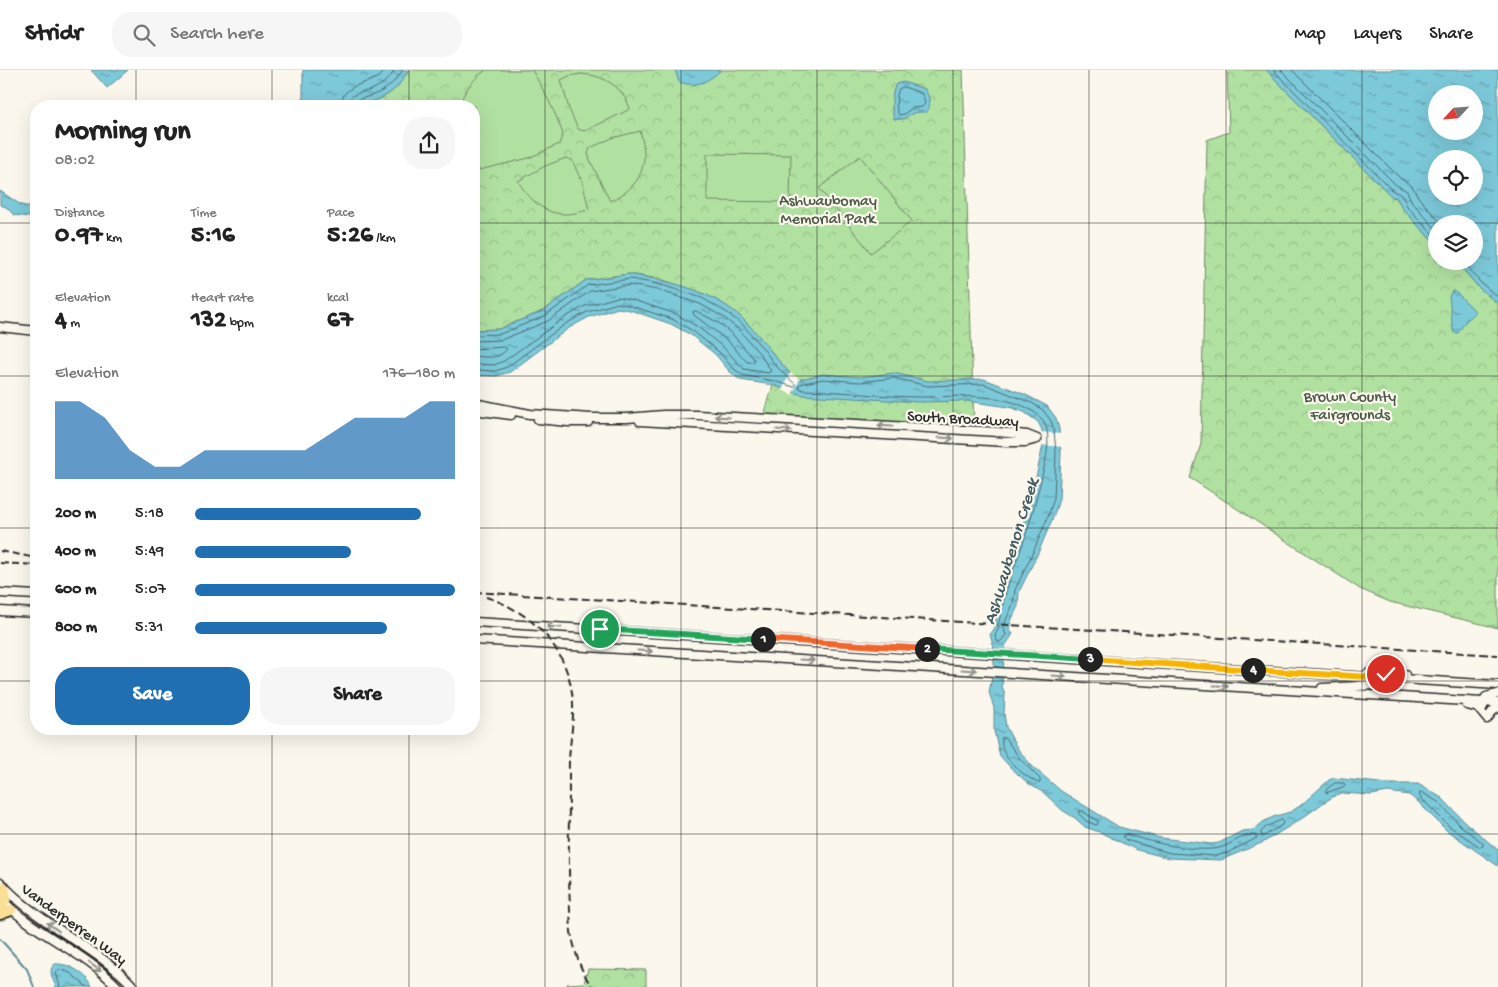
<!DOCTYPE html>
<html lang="en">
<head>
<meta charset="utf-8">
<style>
  :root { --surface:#fff; --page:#f6f6f6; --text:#222; --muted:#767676; --line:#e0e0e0; --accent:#1f6fb2 }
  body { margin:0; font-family:"Gochi Hand",sans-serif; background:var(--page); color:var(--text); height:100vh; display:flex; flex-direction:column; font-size:19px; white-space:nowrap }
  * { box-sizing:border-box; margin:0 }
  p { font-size:16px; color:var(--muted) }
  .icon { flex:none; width:28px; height:28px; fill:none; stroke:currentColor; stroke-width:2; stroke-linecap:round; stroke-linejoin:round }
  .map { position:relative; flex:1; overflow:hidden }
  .sheet { position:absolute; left:30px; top:30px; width:450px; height:635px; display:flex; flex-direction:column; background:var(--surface); border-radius:20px; box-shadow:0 5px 20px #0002 }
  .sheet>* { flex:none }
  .needle { width:32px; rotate:244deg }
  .fabs { position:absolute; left:1428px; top:15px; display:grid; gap:10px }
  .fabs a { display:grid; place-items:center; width:55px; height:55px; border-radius:50%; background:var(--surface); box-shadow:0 5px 20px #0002; font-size:25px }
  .pin { position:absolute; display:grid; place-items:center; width:42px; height:42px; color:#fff; margin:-21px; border:2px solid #fff; border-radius:50%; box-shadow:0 1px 5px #0007 }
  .km { position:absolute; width:25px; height:25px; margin:-12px; border-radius:50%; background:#222; color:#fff; font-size:14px; line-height:25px; text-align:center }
  .round { display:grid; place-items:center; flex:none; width:52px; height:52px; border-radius:20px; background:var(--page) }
  .overview { display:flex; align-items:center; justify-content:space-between; height:85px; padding:0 25px }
  h1 { font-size:28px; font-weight:800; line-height:38px }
  .metrics { display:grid; grid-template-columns:repeat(3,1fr); gap:8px; height:85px; padding:5px 25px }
  .metrics div { display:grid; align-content:center }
  .metrics b { font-size:25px; font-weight:800 }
  .metrics small { font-size:14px; font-weight:400 }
  .metrics p { font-size:14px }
  .chart { height:140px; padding:10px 25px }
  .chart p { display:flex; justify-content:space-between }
  .chart svg { width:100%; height:90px; margin-top:5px; fill:var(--accent); opacity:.7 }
  .cta { display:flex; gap:10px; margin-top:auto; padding:10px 25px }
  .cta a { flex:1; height:58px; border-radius:20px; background:var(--accent); color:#fff; font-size:20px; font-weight:800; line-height:58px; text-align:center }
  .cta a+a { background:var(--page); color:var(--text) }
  ul { padding:0 25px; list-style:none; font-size:16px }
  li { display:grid; grid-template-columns:80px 60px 1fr; align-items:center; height:38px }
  li i { height:12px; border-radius:6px; background:var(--accent) }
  header { display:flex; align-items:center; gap:30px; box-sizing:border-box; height:70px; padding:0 25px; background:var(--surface); border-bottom:1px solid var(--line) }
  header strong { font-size:24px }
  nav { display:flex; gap:28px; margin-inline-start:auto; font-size:18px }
  .search { width:350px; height:45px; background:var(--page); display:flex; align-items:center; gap:12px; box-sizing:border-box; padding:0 18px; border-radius:20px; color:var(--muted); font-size:19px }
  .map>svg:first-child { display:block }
  .forest { fill:url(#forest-crowns); stroke:#6e8666 }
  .pitch { fill:#b1e1a1; stroke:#6e8666 }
  .water { fill:url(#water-ripples); stroke:#5c8a94; fill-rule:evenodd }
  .pier { fill:#fbf7ec }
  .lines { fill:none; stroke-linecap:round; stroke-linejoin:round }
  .shore { stroke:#4b6a71; stroke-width:1 }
  .stream { stroke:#5c8a94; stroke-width:2 }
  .secondary-casing { stroke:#2b2b2b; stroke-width:11 }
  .highway-casing { stroke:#2b2b2b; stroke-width:14 }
  .secondary { stroke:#fbf7ec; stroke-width:8 }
  .highway { stroke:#fbdf96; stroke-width:10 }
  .rail { stroke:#2b2b2b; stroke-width:2; stroke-dasharray:8 4; stroke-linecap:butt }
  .oneway { stroke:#93918c }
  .split-1-casing { stroke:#fff; stroke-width:10 }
  .split-2-casing { stroke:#fff; stroke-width:10 }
  .split-3-casing { stroke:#fff; stroke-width:10 }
  .split-4-casing { stroke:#fff; stroke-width:10 }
  .split-5-casing { stroke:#fff; stroke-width:10 }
  .split-1 { stroke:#22a559; stroke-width:6 }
  .split-2 { stroke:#f0652b; stroke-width:6 }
  .split-3 { stroke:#22a559; stroke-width:6 }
  .split-4 { stroke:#f5b400; stroke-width:6 }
  .split-5 { stroke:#f5b400; stroke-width:6 }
  .grid { fill:none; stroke:#2b2b2b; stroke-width:1; stroke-opacity:0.55 }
  .labels { text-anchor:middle; stroke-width:4.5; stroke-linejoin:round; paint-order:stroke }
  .park-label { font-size:16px; fill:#4c5848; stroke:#fbf7ec }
  .street-label { font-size:16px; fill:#2b2b2b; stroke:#fbf7ec }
  .water-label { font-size:18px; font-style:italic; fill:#435a60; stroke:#fbf7ec }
</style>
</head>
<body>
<header>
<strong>Stridr</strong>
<div class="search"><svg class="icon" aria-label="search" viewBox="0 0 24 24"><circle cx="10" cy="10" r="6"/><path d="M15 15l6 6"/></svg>Search here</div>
<nav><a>Map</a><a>Layers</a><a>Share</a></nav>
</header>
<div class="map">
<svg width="1498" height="917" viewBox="0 0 1498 917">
  <defs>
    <pattern id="forest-crowns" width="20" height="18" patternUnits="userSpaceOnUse" patternTransform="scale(1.25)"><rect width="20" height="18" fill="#b1e1a1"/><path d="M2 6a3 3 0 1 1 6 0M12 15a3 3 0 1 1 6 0" fill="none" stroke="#98c18b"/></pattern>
    <pattern id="water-ripples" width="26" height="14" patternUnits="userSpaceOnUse" patternTransform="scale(1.25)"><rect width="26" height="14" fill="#7cc9da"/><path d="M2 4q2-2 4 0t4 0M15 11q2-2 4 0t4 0" fill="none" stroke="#66a3b1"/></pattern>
  </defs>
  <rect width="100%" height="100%" fill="#fbf7ec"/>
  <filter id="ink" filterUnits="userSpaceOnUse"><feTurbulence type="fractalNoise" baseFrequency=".02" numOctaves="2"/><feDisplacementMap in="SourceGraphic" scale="10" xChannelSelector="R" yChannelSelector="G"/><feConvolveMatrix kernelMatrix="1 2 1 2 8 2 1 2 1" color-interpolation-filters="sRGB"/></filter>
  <g filter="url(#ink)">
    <path class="forest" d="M409,0H963L974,361L763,349L773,315L788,302L745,251L729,238L705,224L660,209L629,204L586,210L543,241L499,259L474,260V36H353L396,18Z
      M1227,0H1266L1392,127H1396L1403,139L1436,175V191H1452L1463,199L1478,217L1498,234V558L1390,532L1360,519L1190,408L1201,374L1207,70L1229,62Z
      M588,899L646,900V917H567V914L584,913Z"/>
    <path class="pitch" d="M486,0H532C544,21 555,41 563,64L559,74L529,88L479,100L474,90V36H459C464,21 473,9 486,0Z
      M581,4C603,5 623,16 630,39C615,47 599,54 584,61L578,59L569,39L561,10L569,6Z
      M640,61C650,93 642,117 610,131L590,90L588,84L590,78L612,68Z
      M707,84L791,85L790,132L707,131Z
      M860,86L912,151L871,183L819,118Z
      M566,88L572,90L580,108L581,107L589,139C556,152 535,139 518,111L545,96Z"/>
    <path class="water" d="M91,0H128L107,18Z
      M303,0H409C405,5 402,11 398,16C375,41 334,36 303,36Z
      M675,0H721C708,12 696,18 679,12Z
      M1266,0H1498V234L1478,217L1463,199L1452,191H1474V154H1436V175L1403,139L1396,127H1392ZM1436,24H1474V61H1436ZM1436,89H1474V126H1436Z
      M903,12L925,19C929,27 932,33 927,42C923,42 917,42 914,43C905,46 905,51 894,49C891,38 891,24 896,14Z
      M0,121L21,135L36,138V148L14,145L6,137L0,135Z
      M629,204C669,211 717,221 746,252C762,267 773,286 789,302L793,307L801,309L823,304L860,307L894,303L928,311L984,309L1024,324L1047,336L1056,348L1059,359L1061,383L1059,429L1054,445L1038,483L1019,522L1018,536L1011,551L1009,559L1013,564L1005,576L1002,616L1005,625L1004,643L1006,657L1017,678L1032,696L1061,721L1119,757L1161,768L1211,774L1219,773L1242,761L1254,760L1263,752L1273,747L1290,742L1300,736L1329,710L1334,708L1388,714H1418L1442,728L1465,752L1498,780V796L1446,760L1417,731L1409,725L1388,722L1371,725L1343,723L1336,725L1323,733L1301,749L1264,772L1221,790L1169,788L1137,780L1099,762L1085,757L1075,748L1062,740L1044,723L1029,714L1012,699L1000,686L994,661V638L989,622L994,598V579L990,564L994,559L1004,508L1014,485L1035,412L1043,375L1042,360L1038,352L1024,342L1009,337L967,331L920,332L802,325L773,315L740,310L729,301L716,285L691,265L671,254L630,240L618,238L589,247L569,258L510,302L496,306L474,305V260L499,259L543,241L586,210Z
      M1452,221H1455L1475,241V243L1465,252L1458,263H1454L1453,260L1449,226Z
      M55,894C69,893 87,904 92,917H56C53,909 47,900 55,894Z"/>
    <path class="pier" d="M790,303L800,309L792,325L782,320Z
      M1040,362L1062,364L1064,377L1040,375Z"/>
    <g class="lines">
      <path class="shore" d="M1273,0L1393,121L1402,125L1407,136L1436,168
        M1281,0L1396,115L1407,121L1412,132L1436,159
        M1292,0L1400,108L1412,116L1419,128L1442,154
        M904,17L921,23C924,27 927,34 922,37L912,38L904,44L899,45C895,39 896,25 899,19Z
        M341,36C342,9 373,18 386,0
        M348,36C349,21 362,24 373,19C383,15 390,8 395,0
        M355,36L357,30C382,22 387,22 403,0
        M1460,191L1466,195L1481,213L1498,227
        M696,241L719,253L732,264L754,289V292H747L728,271L694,245L693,242Z
        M474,265L500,264L545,246L588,215L630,209L659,214L702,228L726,242L742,254L765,281L775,295L796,315L794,317L774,311L742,305L733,298L719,282L693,261L672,249L631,236L618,233L587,242L567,253L507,297L495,301L474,300
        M474,271L501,270L548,251L590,221L629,215L658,220L700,234L723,247L738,259L760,284L771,301L768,303L744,299L723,277L698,257L676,244L633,230L618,227L585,236L564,248L504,291L494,295L474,294
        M474,279L504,277L507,279C498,290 486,287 474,286
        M894,308L928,316L984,314L1032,333L1043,340L1051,351L1054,360L1056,383L1054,428L1049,444L1034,480L1015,520L1013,534L1006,550L1004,559L1006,565L1000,572L997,571L995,565L998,560C1001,535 1009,510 1018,487C1027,464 1034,438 1040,414C1044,397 1055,362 1041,348C1013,320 956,327 921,327C881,327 842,321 803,320L798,317L800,314L823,309L860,312Z
        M1002,668H1005L1021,690L1040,709V713H1038C1023,705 998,687 1002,668Z
        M1335,713H1344L1345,716L1326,723V720Z
        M1420,723H1423L1438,732L1461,756L1483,773V776L1480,777L1449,756L1420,727Z
        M1079,741H1082L1098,751V754L1096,755L1086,751L1079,744Z
        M1282,750L1283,752L1282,755L1264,766L1261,765V762L1266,757Z
        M1126,764C1149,772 1196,783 1219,778C1232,775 1241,764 1255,765L1257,768L1227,783L1215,786L1170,783L1126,770L1123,767Z
        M60,917L56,902L60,899L70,903L87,917"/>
      <path class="stream" d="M0,869L27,899L34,917"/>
      <g class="secondary-casing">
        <path id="secondary" d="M0,257L36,261
          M474,333L530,344L591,348H627L663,345H697L998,362L1027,365L1037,369
          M474,340L511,345
          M538,349L568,352H588
          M640,351L1007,372H1026L1037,369
          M0,523L36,525
          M0,541L36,543
          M474,552L1498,615
          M474,570L1498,633
          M1367,604L1378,601L1384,592C1389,601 1394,604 1405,605
          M1322,618L1377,615L1382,612L1386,606
          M1467,635L1478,638L1487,649L1492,642L1498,637
          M1483,637L1486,627L1498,624
          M0,812C38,855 96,875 134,917
          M0,828C34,864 83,881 118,917"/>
      </g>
      <g class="highway-casing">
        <path id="highway" d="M0,836L6,829L4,817
          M0,844L11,840"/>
      </g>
      <use href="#secondary" class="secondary"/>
      <use href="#highway" class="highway"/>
      <path class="rail" d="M0,481L36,488
        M0,493L36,495
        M474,522L1498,585
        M486,527C534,542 571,582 573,634C574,657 568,679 569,702C569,755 568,809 571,862C575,882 580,900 592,917"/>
    </g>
    <defs><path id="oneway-shaft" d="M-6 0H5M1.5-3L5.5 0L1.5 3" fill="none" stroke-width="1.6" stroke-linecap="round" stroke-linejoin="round" transform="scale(1.25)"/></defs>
    <g class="oneway">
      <use href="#oneway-shaft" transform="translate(722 347) rotate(-176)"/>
      <use href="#oneway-shaft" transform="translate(885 356) rotate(-177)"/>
      <use href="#oneway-shaft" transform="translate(784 360) rotate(4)"/>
      <use href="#oneway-shaft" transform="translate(946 368) rotate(3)"/>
      <use href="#oneway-shaft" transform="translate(554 557) rotate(-177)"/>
      <use href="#oneway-shaft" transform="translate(645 581) rotate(3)"/>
      <use href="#oneway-shaft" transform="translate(807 590) rotate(3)"/>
      <use href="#oneway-shaft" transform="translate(969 600) rotate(4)"/>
      <use href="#oneway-shaft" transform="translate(1059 606) rotate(4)"/>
      <use href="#oneway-shaft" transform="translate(1221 616) rotate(3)"/>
      <use href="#oneway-shaft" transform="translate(53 857) rotate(-144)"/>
      <use href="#oneway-shaft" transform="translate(95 897) rotate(36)"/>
    </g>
  </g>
  <g class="lines" filter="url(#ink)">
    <g class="split-1-casing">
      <path id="split-1" d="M600,559L763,569"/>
    </g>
    <g class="split-2-casing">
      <path id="split-2" d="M763,569L927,579"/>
    </g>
    <g class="split-3-casing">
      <path id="split-3" d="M927,579L1090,589"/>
    </g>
    <g class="split-4-casing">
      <path id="split-4" d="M1090,589L1253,600"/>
    </g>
    <g class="split-5-casing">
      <path id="split-5" d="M1253,600L1386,608V604"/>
    </g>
    <use href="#split-1" class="split-1"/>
    <use href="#split-2" class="split-2"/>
    <use href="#split-3" class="split-3"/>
    <use href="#split-4" class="split-4"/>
    <use href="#split-5" class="split-5"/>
  </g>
  <path class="grid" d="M136,0V36M272,0V36M409,0V36M545,0V917M681,0V917M817,0V917M953,0V917M1089,0V917M1226,0V917M1362,0V917M0,153H36M474,153H1498M0,306H36M474,306H1498M0,458H36M474,458H1498M0,611H36M474,611H1498M136,659V917M272,659V917M409,659V917M0,764H1498"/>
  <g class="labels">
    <g class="park-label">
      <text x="828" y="135">Ashwaubomay<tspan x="828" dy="18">Memorial Park</tspan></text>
      <text x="1350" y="331">Brown County<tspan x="1350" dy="18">Fairgrounds</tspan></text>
    </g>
    <g class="street-label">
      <text transform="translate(963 347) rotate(3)" y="6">South Broadway</text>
      <text transform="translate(75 853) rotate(36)" y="6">Vanderperren Way</text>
    </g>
    <g class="water-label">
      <text transform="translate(1010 481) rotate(-73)" y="6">Ashwaubenon Creek</text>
    </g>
  </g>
</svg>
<div class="fabs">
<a><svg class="needle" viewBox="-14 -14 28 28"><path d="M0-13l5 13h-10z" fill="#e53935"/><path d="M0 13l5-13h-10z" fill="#767676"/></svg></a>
<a><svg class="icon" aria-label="locate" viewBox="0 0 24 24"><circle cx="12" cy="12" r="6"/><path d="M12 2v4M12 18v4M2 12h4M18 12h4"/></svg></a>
<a><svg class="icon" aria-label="layers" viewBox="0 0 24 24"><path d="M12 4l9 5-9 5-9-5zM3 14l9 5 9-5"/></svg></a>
</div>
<div class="pin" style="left:600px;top:559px;background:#1e9e55"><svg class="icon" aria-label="arrive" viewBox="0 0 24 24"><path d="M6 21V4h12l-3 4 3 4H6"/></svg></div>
<div class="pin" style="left:1386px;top:604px;background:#d93025"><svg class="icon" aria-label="check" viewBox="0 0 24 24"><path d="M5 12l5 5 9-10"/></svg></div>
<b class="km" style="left:763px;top:569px">1</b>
<b class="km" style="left:927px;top:579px">2</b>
<b class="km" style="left:1090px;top:589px">3</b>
<b class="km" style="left:1253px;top:600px">4</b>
<section class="sheet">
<div class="overview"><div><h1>Morning run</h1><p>08:02</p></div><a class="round"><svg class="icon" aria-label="share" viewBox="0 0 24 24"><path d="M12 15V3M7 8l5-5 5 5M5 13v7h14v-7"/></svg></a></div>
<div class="metrics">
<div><p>Distance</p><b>0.97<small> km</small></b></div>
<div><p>Time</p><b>5:16</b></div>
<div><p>Pace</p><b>5:26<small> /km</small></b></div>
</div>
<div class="metrics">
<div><p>Elevation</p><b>4<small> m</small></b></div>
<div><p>Heart rate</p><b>132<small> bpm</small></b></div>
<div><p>kcal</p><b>67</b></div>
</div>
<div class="chart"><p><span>Elevation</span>176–180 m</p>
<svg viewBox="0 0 160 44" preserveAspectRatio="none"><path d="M0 44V6L10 6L20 14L30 30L40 38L50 38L60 30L70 30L80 30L90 30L100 30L110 22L120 14L130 14L140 14L150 6L160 6V44z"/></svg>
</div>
<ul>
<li><b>200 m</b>5:18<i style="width:87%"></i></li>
<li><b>400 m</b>5:49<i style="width:60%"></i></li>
<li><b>600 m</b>5:07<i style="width:100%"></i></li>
<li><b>800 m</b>5:31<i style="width:74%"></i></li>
</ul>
<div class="cta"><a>Save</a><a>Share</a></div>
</section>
</div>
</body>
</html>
